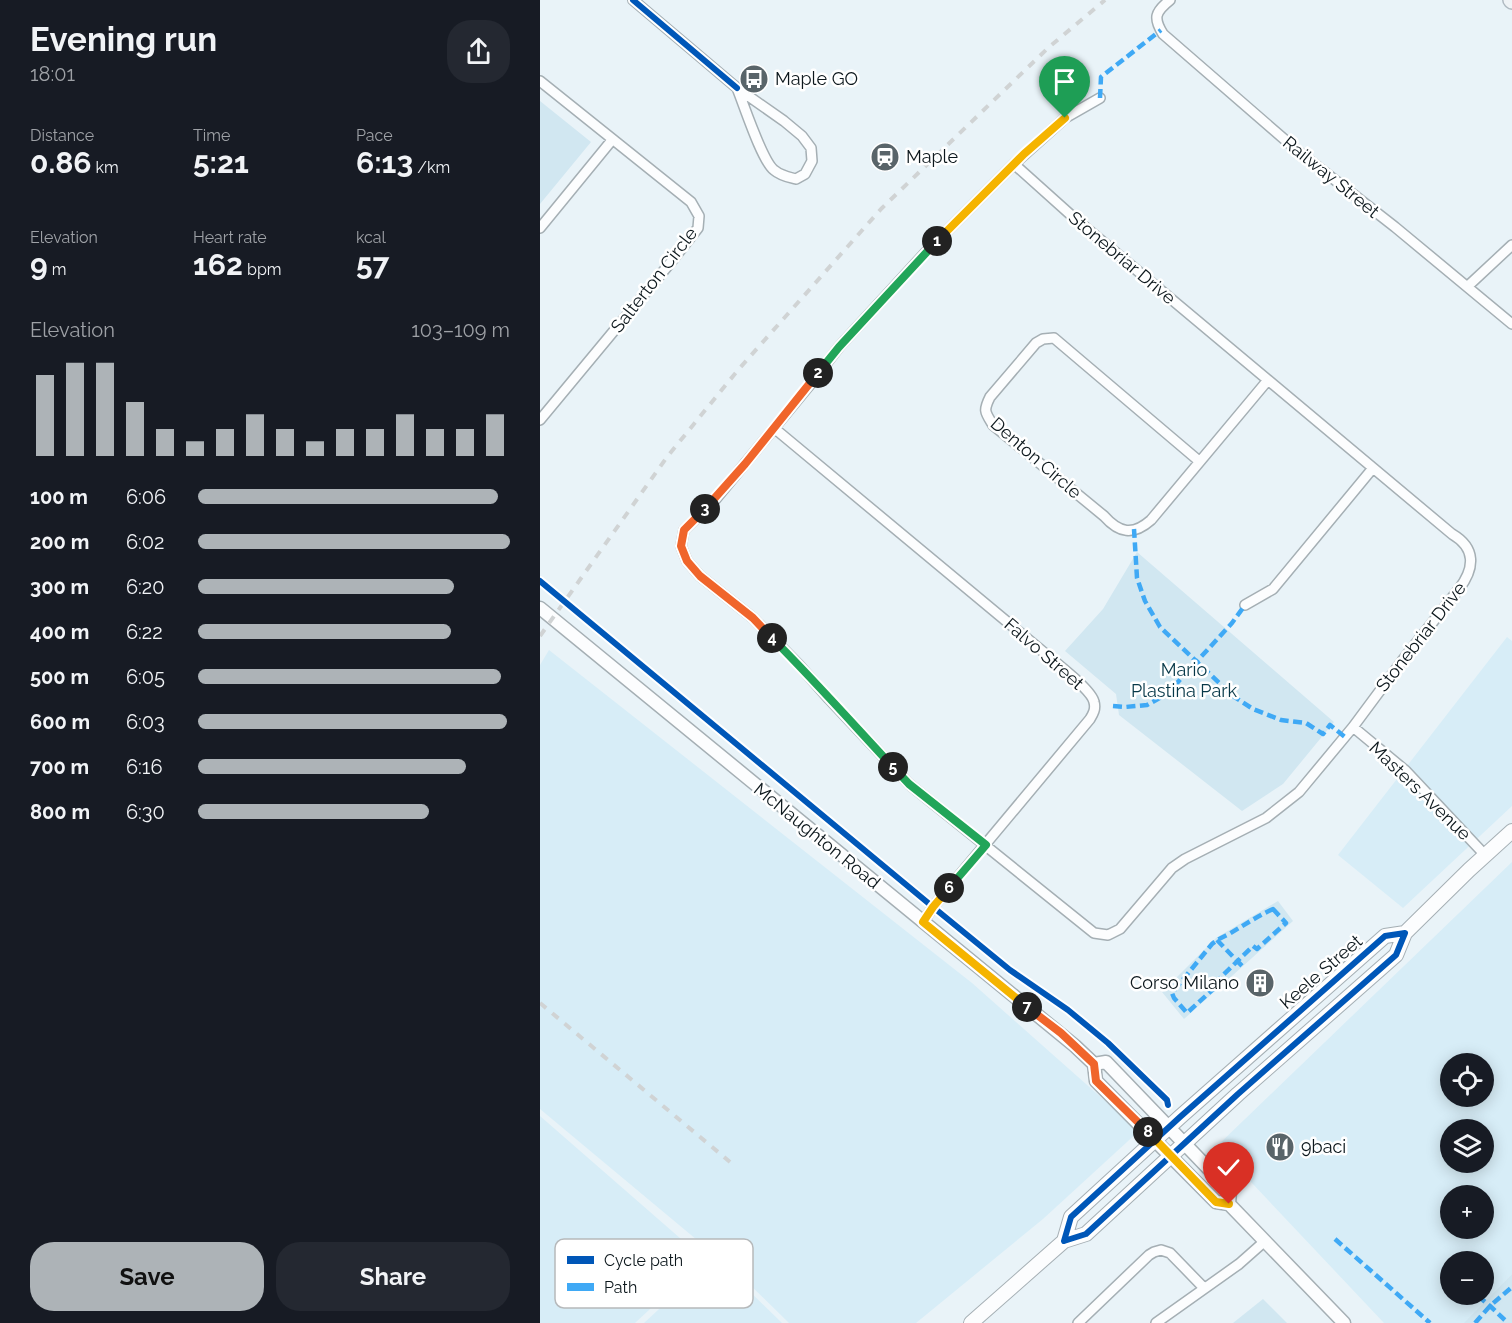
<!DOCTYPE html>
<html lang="en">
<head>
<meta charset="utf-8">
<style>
  :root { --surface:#171b24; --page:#242831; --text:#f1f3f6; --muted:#9ea1a6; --accent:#adb3b7 }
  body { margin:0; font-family:Raleway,sans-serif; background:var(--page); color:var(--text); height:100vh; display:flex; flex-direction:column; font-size:22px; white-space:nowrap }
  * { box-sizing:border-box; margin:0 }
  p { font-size:20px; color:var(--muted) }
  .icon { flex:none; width:33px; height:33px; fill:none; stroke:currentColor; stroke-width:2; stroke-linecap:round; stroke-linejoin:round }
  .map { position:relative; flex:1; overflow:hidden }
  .panel { display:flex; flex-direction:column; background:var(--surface); width:540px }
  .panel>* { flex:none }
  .fabs { position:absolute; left:900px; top:1053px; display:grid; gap:12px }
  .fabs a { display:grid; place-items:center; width:54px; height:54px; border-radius:50%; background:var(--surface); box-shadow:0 3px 15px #0003; font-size:30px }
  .pin { position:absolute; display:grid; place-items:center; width:51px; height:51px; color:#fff; margin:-62px -26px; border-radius:50% 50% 50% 0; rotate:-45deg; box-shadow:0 0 6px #0007 }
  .pin .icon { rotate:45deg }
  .km { position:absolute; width:30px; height:30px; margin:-15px; border-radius:50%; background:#222; color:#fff; font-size:16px; line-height:30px; text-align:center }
  .round { display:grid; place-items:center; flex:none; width:63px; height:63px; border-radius:24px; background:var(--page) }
  .headline { display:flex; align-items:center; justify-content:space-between; height:102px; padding:0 30px }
  h1 { font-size:33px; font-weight:700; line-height:45px }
  .metrics { display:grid; grid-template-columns:repeat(3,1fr); gap:9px; height:102px; padding:6px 30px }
  .metrics div { display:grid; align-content:center }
  .metrics b { font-size:30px; font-weight:700 }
  .metrics small { font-size:16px; font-weight:400 }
  .metrics p { font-size:16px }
  .chart { height:168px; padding:12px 30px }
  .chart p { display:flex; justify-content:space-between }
  .chart svg { width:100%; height:108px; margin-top:6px; stroke:var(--accent); stroke-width:6 }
  .button { display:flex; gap:12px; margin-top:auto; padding:12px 30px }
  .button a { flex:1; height:69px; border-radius:24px; background:var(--accent); color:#111; font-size:24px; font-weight:700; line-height:69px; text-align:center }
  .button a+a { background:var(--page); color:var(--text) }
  ul { padding:0 30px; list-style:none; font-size:20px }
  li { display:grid; grid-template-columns:96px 72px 1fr; align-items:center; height:45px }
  li i { height:15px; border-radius:8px; background:var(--accent) }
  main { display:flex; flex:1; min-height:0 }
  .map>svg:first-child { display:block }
  .built { fill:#d7edf7; fill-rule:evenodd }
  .green { fill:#d1e7f1 }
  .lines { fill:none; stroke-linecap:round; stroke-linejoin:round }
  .minor-casing { stroke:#a5afb4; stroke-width:12 }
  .tertiary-casing { stroke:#a5afb4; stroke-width:15 }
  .secondary-casing { stroke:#a5afb4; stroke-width:16 }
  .primary-casing { stroke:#b0bac2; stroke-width:18 }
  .minor { stroke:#fcfdfe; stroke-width:9 }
  .tertiary { stroke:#fcfdfe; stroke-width:12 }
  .secondary { stroke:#fcfdfe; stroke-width:14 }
  .primary { stroke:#eff3f6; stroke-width:15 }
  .rail { stroke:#d0d3d4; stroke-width:4; stroke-dasharray:8 8; stroke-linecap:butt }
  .quiet { stroke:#3fa9f5; stroke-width:4.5; stroke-dasharray:9 4.5; stroke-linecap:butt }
  .cycleway-casing { stroke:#fff; stroke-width:10 }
  .cycleway { stroke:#0057b8; stroke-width:6 }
  .split-1-casing { stroke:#fff; stroke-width:12 }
  .split-2-casing { stroke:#fff; stroke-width:12 }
  .split-3-casing { stroke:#fff; stroke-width:12 }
  .split-4-casing { stroke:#fff; stroke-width:12 }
  .split-5-casing { stroke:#fff; stroke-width:12 }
  .split-6-casing { stroke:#fff; stroke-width:12 }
  .split-7-casing { stroke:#fff; stroke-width:12 }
  .split-8-casing { stroke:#fff; stroke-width:12 }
  .split-9-casing { stroke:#fff; stroke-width:12 }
  .split-1 { stroke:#f5b400; stroke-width:8 }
  .split-2 { stroke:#22a559; stroke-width:8 }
  .split-3 { stroke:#f0652b; stroke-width:8 }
  .split-4 { stroke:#f0652b; stroke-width:8 }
  .split-5 { stroke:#22a559; stroke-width:8 }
  .split-6 { stroke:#22a559; stroke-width:8 }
  .split-7 { stroke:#f5b400; stroke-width:8 }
  .split-8 { stroke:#f0652b; stroke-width:8 }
  .split-9 { stroke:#f5b400; stroke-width:8 }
  .labels { text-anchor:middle; stroke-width:5; stroke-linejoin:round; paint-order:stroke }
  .poi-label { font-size:18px; fill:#0c171c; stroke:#fff; text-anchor:start }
  .street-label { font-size:18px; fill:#0c171c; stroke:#fff }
  .park-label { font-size:18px; fill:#073848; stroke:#fff }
  .key { fill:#fff; stroke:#b6b9bb; stroke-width:1.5 }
  .key-label { font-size:16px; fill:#0c171c }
</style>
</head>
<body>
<main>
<section class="panel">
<div class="headline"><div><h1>Evening run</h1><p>18:01</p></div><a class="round"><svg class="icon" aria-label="share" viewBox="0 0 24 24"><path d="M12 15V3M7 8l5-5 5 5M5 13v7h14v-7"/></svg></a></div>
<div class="metrics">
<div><p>Distance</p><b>0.86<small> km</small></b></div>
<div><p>Time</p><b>5:21</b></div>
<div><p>Pace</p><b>6:13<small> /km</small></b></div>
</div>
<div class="metrics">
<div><p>Elevation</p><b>9<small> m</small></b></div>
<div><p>Heart rate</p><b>162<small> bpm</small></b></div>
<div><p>kcal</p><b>57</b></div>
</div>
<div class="chart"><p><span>Elevation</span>103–109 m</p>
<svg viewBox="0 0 160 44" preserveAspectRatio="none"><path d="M5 44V11M15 44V6M25 44V6M35 44V22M45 44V33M55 44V38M65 44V33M75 44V27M85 44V33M95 44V38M105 44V33M115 44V33M125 44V27M135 44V33M145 44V33M155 44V27"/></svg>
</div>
<ul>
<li><b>100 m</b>6:06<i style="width:96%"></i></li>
<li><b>200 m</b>6:02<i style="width:100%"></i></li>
<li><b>300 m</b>6:20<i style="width:82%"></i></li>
<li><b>400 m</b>6:22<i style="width:81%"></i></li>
<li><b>500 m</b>6:05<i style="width:97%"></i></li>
<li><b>600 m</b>6:03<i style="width:99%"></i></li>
<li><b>700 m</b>6:16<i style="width:86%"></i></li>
<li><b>800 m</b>6:30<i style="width:74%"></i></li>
</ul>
<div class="button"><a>Save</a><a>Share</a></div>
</section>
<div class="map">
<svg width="972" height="1323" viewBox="0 0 972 1323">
  <rect width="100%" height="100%" fill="#e9f3f8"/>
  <path class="built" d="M967,637L972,641V806L863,908L798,855Z
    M9,650L432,983L599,1131L503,1219L376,1323H249L205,1280L0,1109V665Z
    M972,862V1274L925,1323H844L677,1146ZM910,1064H944V1096H910ZM910,1130H944V1162H910ZM910,1196H944V1228H910ZM910,1262H944V1294H910Z
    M0,1116L164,1259L95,1323H0Z
    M173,1259L201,1283L242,1323H104Z"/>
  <path class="green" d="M0,101L51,142L0,204Z
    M597,552L794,722L743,784L702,811L579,715L576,694L525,651L563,609Z
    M738,901L753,921L644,1019L622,992L676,938Z
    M972,1274V1323H924Z
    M723,1299L747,1323H693Z"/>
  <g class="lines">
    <g class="minor-casing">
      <path id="minor" d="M93,0L197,88L244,121L262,136L271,148L272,161L265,174L256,179C248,177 241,176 234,170C222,161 204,105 197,88
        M630,0C615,12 613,18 623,34L759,152L855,227L972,324
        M0,81L151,202L159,216L158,228L131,262L0,420
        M474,164L532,216L912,534C936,548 935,568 919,589L862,661L813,727L759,792L726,818L645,859L632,868L580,929L568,935L554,933L369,784L289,699L259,665L213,618L160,576L147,561L141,546L144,530L175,500L268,387L299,347L385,253L474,164L525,118L560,98
        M0,228L72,140
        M928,286L972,245
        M234,428L507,655C517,664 552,690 554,702C556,709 553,714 550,719L393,907L383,922
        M659,461L514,338L503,339L496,343L450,397C443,411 445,412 453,425L564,516C579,533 593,536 611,520L728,380
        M705,605L733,589L833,468
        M813,727L866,771L945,855
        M538,1323L609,1255L614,1252L621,1250L630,1253L664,1288
        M616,1323L699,1264L725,1241"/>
    </g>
    <g class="tertiary-casing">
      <path id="tertiary" d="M0,608L535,1046L554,1064L556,1081L676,1202L689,1204L804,1323
        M554,1064L566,1062L690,1191L689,1204"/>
    </g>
    <g class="secondary-casing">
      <path id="secondary" d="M524,1241L531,1217L640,1117L845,936L865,933
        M431,1323L524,1241L546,1234L698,1094L856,955L865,933L929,870L972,831"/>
    </g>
    <g class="primary-casing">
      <path id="primary" d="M971,0L972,1"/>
    </g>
    <use href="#minor" class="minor"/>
    <use href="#tertiary" class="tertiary"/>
    <use href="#secondary" class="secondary"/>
    <use href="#primary" class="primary"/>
    <path class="rail" d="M0,636L127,457L198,370L341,209L508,48L565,0
      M0,1003L190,1162"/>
    <path class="quiet" d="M560,98L561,77L621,30
      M594,529L597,578L605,601L620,627L693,696L713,709L741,720L766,723L783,734L790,725L805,737
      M573,706L585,707L607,705L627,694L692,623L705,605
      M733,909L746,923L717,949L713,946L680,978L682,981L647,1013L634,998L632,993L672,944C678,939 683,937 689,934C704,925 718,916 733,909Z
      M677,940L704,968
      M795,1239L890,1323
      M938,1296L950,1306L968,1323
      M935,1323L950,1306L972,1287"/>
    <g class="cycleway-casing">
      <path id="cycleway" d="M93,0L197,88
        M0,581L393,907L470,970L528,1010L568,1043L627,1100L628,1105
        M524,1241L531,1217L640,1117L845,936L865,933
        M524,1241L546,1234L698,1094L856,955L865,933"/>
    </g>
    <use href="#cycleway" class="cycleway"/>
  </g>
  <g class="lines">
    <g class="split-1-casing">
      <path id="split-1" d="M397,241L484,154L525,118"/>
    </g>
    <g class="split-2-casing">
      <path id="split-2" d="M278,373L299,347L397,241"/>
    </g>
    <g class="split-3-casing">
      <path id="split-3" d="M165,509L205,464L278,373"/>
    </g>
    <g class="split-4-casing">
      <path id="split-4" d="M165,509L144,530L141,546L147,561L160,576L213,618L232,638"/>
    </g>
    <g class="split-5-casing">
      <path id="split-5" d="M232,638C274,680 313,724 353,767"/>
    </g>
    <g class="split-6-casing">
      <path id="split-6" d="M353,767L369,784L446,845L409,888"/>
    </g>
    <g class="split-7-casing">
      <path id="split-7" d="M409,888L393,907L383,922L487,1007"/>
    </g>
    <g class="split-8-casing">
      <path id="split-8" d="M487,1007L521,1033L554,1064L556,1081L608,1132"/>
    </g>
    <g class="split-9-casing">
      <path id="split-9" d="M608,1132L676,1202L689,1204"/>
    </g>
    <use href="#split-1" class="split-1"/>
    <use href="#split-2" class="split-2"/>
    <use href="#split-3" class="split-3"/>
    <use href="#split-4" class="split-4"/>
    <use href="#split-5" class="split-5"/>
    <use href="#split-6" class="split-6"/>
    <use href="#split-7" class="split-7"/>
    <use href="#split-8" class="split-8"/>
    <use href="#split-9" class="split-9"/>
  </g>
  <defs>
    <g id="bus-disc" transform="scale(1.5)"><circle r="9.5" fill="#596469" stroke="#fff"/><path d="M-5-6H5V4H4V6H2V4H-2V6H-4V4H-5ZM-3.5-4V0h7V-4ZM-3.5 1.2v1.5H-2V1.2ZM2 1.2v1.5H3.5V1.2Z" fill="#fff"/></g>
    <g id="station-disc" transform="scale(1.5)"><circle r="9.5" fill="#596469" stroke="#fff"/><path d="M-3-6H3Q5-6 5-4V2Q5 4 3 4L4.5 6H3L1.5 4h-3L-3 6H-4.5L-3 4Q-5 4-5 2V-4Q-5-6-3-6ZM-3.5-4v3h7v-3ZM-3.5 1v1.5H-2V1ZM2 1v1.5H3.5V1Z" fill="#fff"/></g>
    <g id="building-disc" transform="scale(1.5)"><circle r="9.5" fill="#596469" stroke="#fff"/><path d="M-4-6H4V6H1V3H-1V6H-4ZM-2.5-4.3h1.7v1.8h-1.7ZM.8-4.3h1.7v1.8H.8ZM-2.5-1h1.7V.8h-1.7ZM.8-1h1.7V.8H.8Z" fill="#fff"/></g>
    <g id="restaurant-disc" transform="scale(1.5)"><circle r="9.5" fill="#596469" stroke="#fff"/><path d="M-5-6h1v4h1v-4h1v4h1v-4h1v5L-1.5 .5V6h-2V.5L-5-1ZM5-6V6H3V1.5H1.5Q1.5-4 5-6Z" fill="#fff"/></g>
  </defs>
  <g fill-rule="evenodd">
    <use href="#bus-disc" x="214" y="79"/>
    <use href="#station-disc" x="345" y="157"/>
    <use href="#building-disc" x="720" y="983"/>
    <use href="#restaurant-disc" x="740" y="1147"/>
  </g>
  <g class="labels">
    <g class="poi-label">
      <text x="235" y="85">Maple GO</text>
      <text x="366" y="163">Maple</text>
      <text x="699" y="989" text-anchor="end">Corso Milano</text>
      <text x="761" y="1153">9baci</text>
    </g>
    <g class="street-label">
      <text transform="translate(791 177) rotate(39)" y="6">Railway Street</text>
      <text transform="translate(582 258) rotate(40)" y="6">Stonebriar Drive</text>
      <text transform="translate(114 280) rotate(-52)" y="6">Salterton Circle</text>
      <text transform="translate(496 458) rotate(41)" y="6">Denton Circle</text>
      <text transform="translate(881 637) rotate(-52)" y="6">Stonebriar Drive</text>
      <text transform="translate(504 654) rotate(41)" y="6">Falvo Street</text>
      <text transform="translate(880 791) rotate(44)" y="6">Masters Avenue</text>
      <text transform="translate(277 836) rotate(39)" y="6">McNaughton Road</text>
      <text transform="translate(781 972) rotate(-41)" y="6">Keele Street</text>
    </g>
    <g class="park-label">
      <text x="644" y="676">Mario<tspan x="644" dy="21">Plastina Park</tspan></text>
    </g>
  </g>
  <rect x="15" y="1239" width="198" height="69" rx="9" class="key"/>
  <rect x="27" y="1256" width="27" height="8" fill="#0057b8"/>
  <rect x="27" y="1283" width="27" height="8" fill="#3fa9f5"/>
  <g class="key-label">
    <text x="64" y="1266">Cycle path</text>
    <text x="64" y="1293">Path</text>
  </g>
</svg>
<div class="fabs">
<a><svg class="icon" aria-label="locate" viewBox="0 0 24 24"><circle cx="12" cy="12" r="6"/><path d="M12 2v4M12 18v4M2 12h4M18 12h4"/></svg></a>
<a><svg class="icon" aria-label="layers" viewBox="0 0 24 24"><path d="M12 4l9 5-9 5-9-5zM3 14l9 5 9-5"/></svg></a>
<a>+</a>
<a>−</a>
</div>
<div class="pin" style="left:525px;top:118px;background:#1e9e55"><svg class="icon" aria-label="arrive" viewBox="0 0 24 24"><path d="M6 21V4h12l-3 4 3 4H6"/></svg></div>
<div class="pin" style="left:689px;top:1204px;background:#d93025"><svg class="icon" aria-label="check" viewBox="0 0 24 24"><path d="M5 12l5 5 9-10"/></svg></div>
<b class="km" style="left:397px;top:241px">1</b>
<b class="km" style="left:278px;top:373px">2</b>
<b class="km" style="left:165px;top:509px">3</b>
<b class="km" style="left:232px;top:638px">4</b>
<b class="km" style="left:353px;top:767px">5</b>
<b class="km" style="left:409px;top:888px">6</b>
<b class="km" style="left:487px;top:1007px">7</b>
<b class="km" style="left:608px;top:1132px">8</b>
</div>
</main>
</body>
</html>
